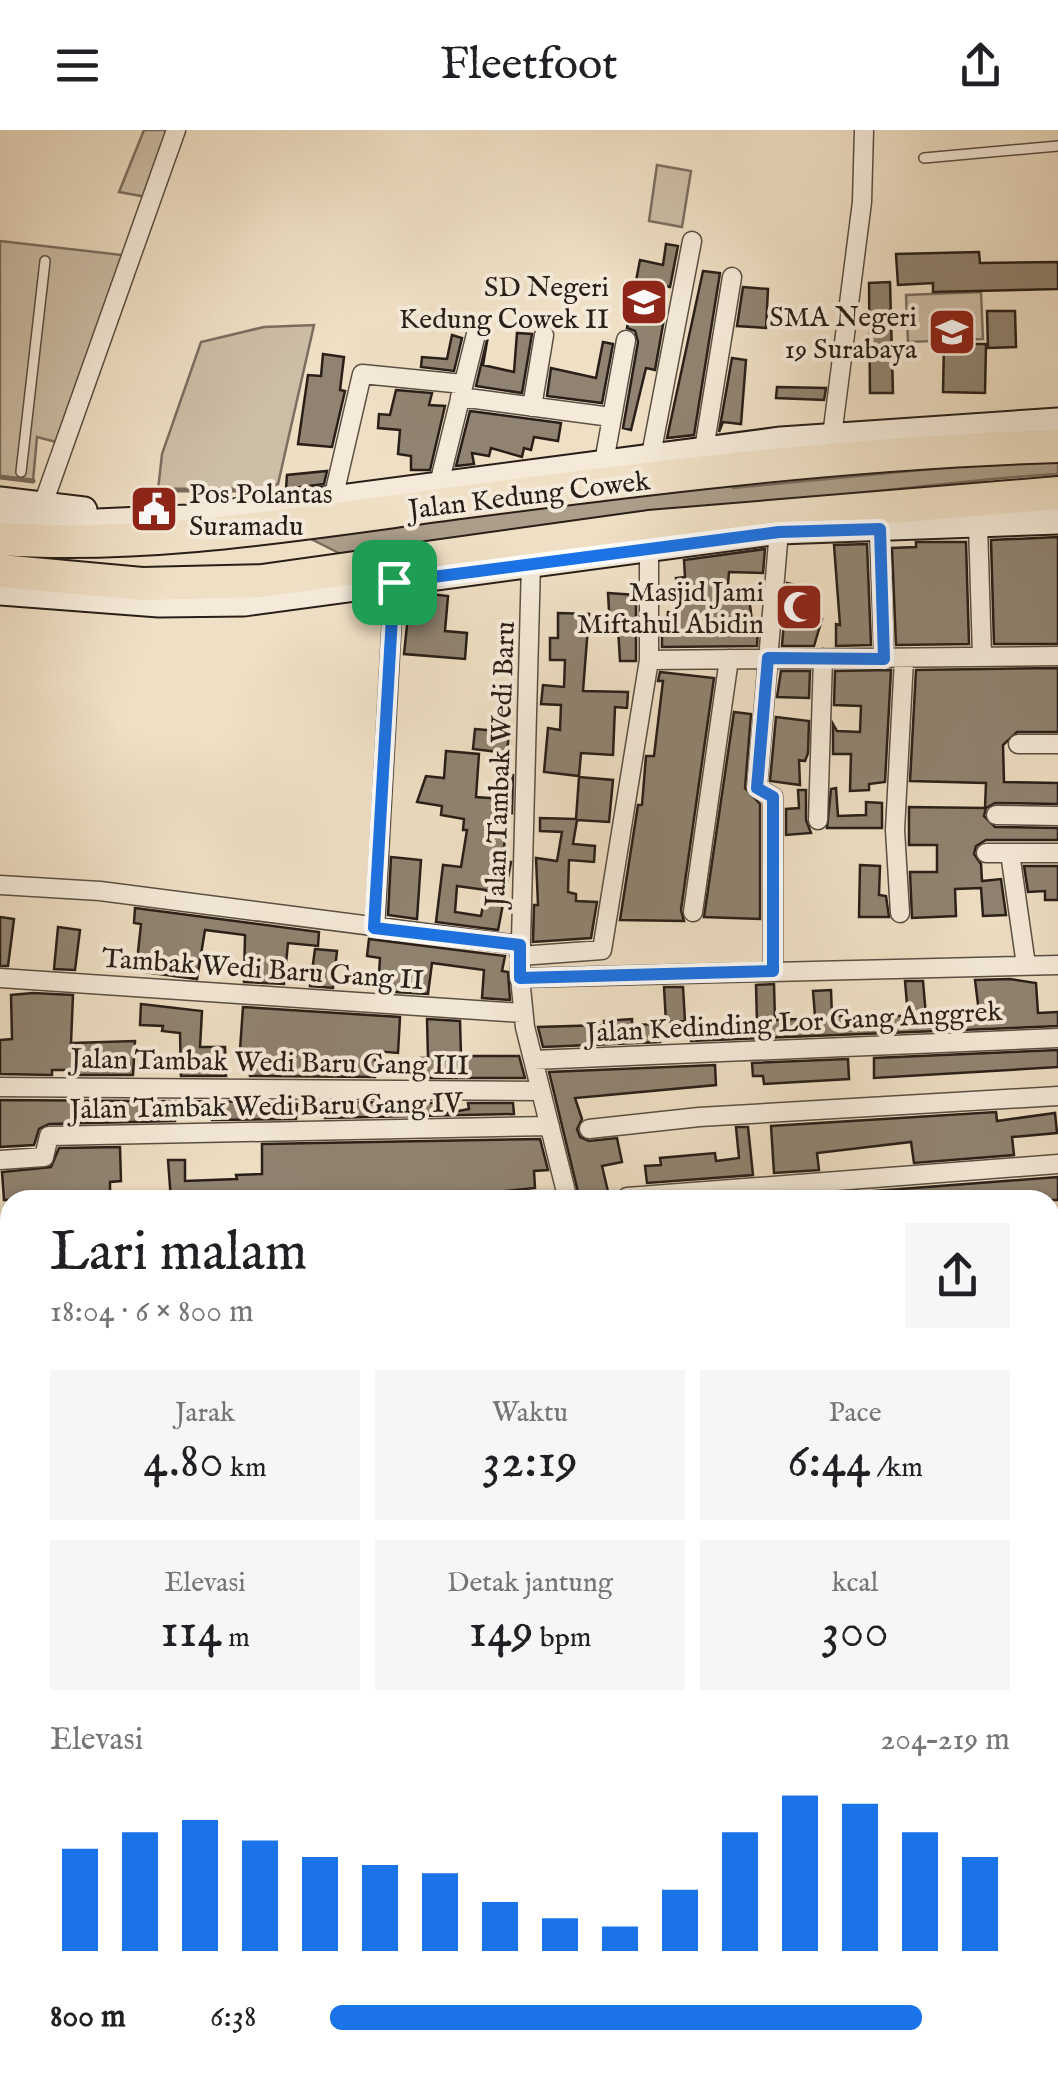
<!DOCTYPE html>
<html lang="id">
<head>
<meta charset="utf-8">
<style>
  :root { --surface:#fff; --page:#f6f6f6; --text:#202124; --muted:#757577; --accent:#1a73e8 }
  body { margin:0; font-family:"IM FELL English",serif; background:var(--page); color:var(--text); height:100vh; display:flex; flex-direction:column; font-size:38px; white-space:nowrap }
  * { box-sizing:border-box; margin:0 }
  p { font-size:32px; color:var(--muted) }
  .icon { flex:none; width:55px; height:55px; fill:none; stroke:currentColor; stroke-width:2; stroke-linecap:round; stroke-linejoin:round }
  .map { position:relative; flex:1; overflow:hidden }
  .details { position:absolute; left:0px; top:1060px; width:1060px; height:885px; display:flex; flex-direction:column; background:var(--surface); border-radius:30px 30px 0 0; box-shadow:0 2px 8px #0004 }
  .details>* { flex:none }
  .pin { position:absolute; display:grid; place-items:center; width:85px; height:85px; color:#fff; margin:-42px; border-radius:20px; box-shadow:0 5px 15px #0006 }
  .round { display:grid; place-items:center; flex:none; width:105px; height:105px; border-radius:0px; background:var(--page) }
  .summary { display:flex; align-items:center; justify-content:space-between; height:170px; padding:0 50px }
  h1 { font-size:55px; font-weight:600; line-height:75px }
  .figures { display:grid; grid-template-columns:repeat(3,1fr); gap:15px; height:170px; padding:10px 50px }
  .figures div { display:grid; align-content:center; border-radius:0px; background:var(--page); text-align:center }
  .figures b { font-size:50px; font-weight:600 }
  .figures small { font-size:28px; font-weight:400 }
  .figures p { font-size:28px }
  .chart { height:280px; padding:20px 50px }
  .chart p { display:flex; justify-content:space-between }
  .chart svg { width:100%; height:180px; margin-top:10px; stroke:var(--accent); stroke-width:6 }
  ul { padding:0 50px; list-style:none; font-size:32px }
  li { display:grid; grid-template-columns:160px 120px 1fr; align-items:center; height:75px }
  li i { height:25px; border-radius:12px; background:var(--accent) }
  header { display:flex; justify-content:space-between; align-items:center; height:130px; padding:0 50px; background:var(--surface); font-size:45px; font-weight:600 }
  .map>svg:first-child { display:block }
  .green { fill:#cdbea7; stroke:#7b6e60; stroke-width:2.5 }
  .water { fill:#ac9e8a; stroke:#786b5c; stroke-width:2.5 }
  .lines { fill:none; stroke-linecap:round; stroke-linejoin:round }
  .stream { stroke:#786b5c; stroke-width:5 }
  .building { fill:#908371; stroke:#291f18; stroke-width:2.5; fill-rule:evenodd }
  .lane-casing { stroke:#5a4f43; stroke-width:12 }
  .street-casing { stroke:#5a4f43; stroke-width:21 }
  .secondary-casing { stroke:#291f18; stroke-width:29 }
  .highway-casing { stroke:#291f18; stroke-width:36 }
  .lane { stroke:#f5ead9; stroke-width:9 }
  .street { stroke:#f5ead9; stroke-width:18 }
  .secondary { stroke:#f5ead9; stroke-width:25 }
  .highway { stroke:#efdfc4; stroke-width:32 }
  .route-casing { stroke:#fff; stroke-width:20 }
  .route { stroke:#1a73e8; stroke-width:12 }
  .labels { text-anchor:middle; stroke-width:8; stroke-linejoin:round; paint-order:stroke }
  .poi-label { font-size:28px; fill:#291f18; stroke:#f5ead9; text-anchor:end }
  .street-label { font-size:28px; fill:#291f18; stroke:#f5ead9 }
</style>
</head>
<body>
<header><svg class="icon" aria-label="menu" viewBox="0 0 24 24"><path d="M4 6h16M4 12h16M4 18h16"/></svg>Fleetfoot<svg class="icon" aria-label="share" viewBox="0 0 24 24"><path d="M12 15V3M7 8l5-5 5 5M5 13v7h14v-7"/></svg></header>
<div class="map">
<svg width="1058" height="1945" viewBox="0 0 1058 1945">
  <rect width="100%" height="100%" fill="#efdfc4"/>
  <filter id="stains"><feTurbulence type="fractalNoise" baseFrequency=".002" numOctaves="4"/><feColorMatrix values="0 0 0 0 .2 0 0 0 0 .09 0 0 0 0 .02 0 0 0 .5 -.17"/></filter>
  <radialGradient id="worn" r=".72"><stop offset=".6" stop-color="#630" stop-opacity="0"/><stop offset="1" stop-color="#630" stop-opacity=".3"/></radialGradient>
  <path class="green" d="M144,0H176L152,68L119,62Z
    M657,35L691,41L682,97L649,91Z
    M0,111L131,126L64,314L37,307L33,351L0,347Z
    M981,162L983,209L908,212L906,165Z
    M314,195L278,354L262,360H158L162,324L201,212L264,197Z"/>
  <path class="water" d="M1058,327V344C994,347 932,356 869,362C692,380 517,401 341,424L305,406L731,351L733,358Z"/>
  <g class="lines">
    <path class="stream" d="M0,347L33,351
      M147,360H262"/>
  </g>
  <path class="building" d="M666,114L678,116L670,157L659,155L653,187L664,189L655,240L646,238L631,300L623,298L638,212L635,201L627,198L640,130L663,135Z
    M979,122L980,133L1058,132V159L933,162V153L898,155L896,124Z
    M703,141L720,143L694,305L667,308Z
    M890,152L893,263H870L869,153Z
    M743,157L768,159L766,198L737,196Z
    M987,181H1015L1016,217L988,218Z
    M517,203L532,204L522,263L476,256L488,206L483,235L514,242Z
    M452,205L462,208L454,241L421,237L422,227L447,229Z
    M603,212L613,214L602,273L547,266L551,238L596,248Z
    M944,214H986L985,263L943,262Z
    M323,224L344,227L340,260L345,261L332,317L298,314L308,245L321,246Z
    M732,228L746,230L741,294L723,292L719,302Z
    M777,257L826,258L824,270L776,268Z
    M396,260L432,263L429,275L445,276L430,340H411V326L398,324L400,300L378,298L379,284L390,285Z
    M470,281L561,293L558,311L534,307L531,320L524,318L522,327L491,318L489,326L472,323L474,334L456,336Z
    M327,341L324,354L286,359L287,345Z
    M1058,407V514H994L991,410Z
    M916,412H966L969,514L896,515L892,418L916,417Z
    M867,414L871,515L836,516V494L840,495L834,415Z
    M765,419L763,443L729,442L727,467H749L753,499H758L757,516L662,517V498H667L668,482L678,483L676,448L685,447L684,430Z
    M787,453L818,461L811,485L822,489L814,516H782Z
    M608,463L636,465V531H620L618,497H610Z
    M430,464L448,466L445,501L467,503L465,529L404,524L410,467Z
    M558,483L589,484L583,561L628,562L627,578L615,577L613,625L581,623L579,646L544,642L548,598L560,600L561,575L541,574L543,555L564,557L565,530H550V508H558Z
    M1058,538V602H1017L1003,615L1004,652L1058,653V674L995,673L986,678L984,686L995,697L1058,698V710H986L976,716L974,724L981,734L982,751L1001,749L1006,785L983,786L981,758L955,759L956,786L912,788L910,742H937V715H909V677L985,678L986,653L910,651L916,540Z
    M891,540L885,652L869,654V660L850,661L851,624H833V594L837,601L860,602L861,576L834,575L835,541Z
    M781,541H810L809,568L777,567Z
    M660,542L714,548L681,780L684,791L620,790L638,675H642L646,626H654L663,551H658Z
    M734,582L751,584L745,658L760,674V789L704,787Z
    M776,587L809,591L808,623L805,631L799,630L800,655L770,651Z
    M475,599L509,602L507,623L473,619Z
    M446,621L479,624L476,667L503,669L506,644L513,645L512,683L493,681L491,705L505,706L503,731L511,732L498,800L436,792L443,735L461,737L467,700H463L464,689L441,685L442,676L417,672L426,646L444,648ZM457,756L486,760L481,786L455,782Z
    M579,647L613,650L609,692L577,690L573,714L595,716L594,732L569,730L568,762L576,764V771L597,772L591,808L533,812L534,775H538L536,728L557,731L562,702L540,701V688L576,689Z
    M836,658L838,686L866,685V672L882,673V698H827L831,659Z
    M798,660H806V690L811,703L786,705V679L799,678Z
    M391,727L421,730L417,789L388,785Z
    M860,735L880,736L879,765L886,766L889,787H859Z
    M1024,736H1058V770H1045V761L1028,762Z
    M135,778L319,802L318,816L288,813L284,854L244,852L245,805L205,800L197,849L136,841L141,794L134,793Z
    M0,787L14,789L8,836H0Z
    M58,797L80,800L75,840L54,839Z
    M369,809L505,826L502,841L508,842L510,870L482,868L484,840L432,833L428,864L378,861L380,828L367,826Z
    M315,819L337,821L333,858L310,856Z
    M1010,849L1036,853L1038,883L1058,882V896L691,911L690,893H757L756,855L774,854L775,890L799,889L815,886L813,861L831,860L832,886H908L905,851H923L926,886L936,888L979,882L975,850Z
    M664,857H683L685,891L666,892Z
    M33,863L73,865L71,913L135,911L133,945H76V940H52V945L0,944V910L12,909L11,865Z
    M141,874L202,881L200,917H225L226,946H181L180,903L162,901L163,896L140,895Z
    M243,877L400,887L398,923L375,921V947L250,946V921L240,920Z
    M427,889L460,891L461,926H519L525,948H421V928H428Z
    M632,889V895L659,894L660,912L543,917L538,897L604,895V891Z
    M1058,920V937L874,948V928Z
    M848,929L849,949L764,954L763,946H753L752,933Z
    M715,935L716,955L575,968L582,989L577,999L580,1007L589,1011L617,1008L622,1032L602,1036L610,1070H580L549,942Z
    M0,970L278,972L297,974L296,989L212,990L211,984L175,985V991L49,994L39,999L34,1015L0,1017Z
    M324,972L440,973L442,984L469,979L468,973H513L514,984L325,988Z
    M996,982L997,991L1055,983L1057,1003L1012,1007L1014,1025L914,1033L911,1012L817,1023L819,1040L774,1043L771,996Z
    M736,997H748L753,1045L647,1053L645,1036L661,1035L660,1028L715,1023L716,1031L739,1028Z
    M540,1009L548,1040L534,1041L535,1058L505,1061L506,1070H171L168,1030H185V1051L237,1049L236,1045L262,1044V1014Z
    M120,1017L121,1051L110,1052V1070H4L2,1042L51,1037L59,1018Z
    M1058,1047V1070H863L862,1062Z"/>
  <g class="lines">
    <g class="lane-casing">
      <path id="lane" d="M924,28L1058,16
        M21,342L45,131"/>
    </g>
    <g class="street-casing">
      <path id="street" d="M460,267L611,287
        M532,277L544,205
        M832,306L862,72L864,0
        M704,319L732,147
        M651,325L692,111
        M602,343L626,210
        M439,354L476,204
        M333,369L362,244L463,254
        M43,374L176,0
        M978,395L982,526
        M879,399L884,529
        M531,433L520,848L525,897L568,1070
        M649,530L1058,526
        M1018,614H1058
        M996,685L1058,686
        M818,690L823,528
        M986,723H1058
        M1010,723L1026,835
        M0,755L100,761L520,815
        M693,782L729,529
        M900,783L895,700L904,529
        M375,798L394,452
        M520,826L602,820L649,530V408
        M773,841V667L757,658L779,401
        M0,848L522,883
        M520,848L1058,835
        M533,930L1058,908
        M0,957L540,961
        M589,999L699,987L1058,966
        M0,1030L44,1027L49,1006L550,996
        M627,1067L1058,1034
        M1050,1089H1058
        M0,1107H10
        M1050,1145L1058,1144
        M0,1214H10
        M1050,1242L1058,1241
        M0,1284L10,1283
        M1050,1300L1058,1299
        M0,1319L10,1318
        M1050,1357L1058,1356
        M0,1404L10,1403
        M1050,1410L1058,1409
        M1050,1461L1058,1460
        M0,1477L10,1476
        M0,1501H10
        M1050,1527H1058
        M1050,1555L1058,1556
        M0,1566H10
        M1050,1604H1058
        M0,1624H10
        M1050,1697L1058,1698
        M1050,1746H1058
        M0,1753H10
        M1050,1790L1058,1791
        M0,1798H10
        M1050,1818L1058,1819
        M0,1850H10
        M1050,1873L1058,1874
        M0,1899H10
        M1050,1933L1058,1934
        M751,1935L752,1945
        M544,1945L545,1935
        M829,1945V1935"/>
    </g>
    <g class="secondary-casing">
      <path id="secondary" d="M0,370L84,380
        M0,390L74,393L188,388L781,310L1058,291
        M0,462L159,474L244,473L779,401L1058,391"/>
    </g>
    <g class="highway-casing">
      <path id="highway" d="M0,409C154,419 309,392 461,372C659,346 858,322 1058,316
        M0,441L142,454L262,451L649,397L1058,363"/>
    </g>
    <use href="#lane" class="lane"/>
    <use href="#street" class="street"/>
    <use href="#secondary" class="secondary"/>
    <use href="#highway" class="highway"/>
  </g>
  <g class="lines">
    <g class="route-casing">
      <path id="route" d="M880,399L884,529L768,528L757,658L773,667V841L520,848V815L374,798L394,452L779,402Z"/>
    </g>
    <use href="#route" class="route"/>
  </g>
  <defs>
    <g id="school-square" transform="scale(2.5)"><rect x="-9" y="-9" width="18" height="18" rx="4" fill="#8f2418" stroke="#f5ead9"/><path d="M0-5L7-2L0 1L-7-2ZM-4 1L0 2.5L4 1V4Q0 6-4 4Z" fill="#fff"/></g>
    <g id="civic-square" transform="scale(2.5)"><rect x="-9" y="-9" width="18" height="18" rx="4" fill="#8f2418" stroke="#f5ead9"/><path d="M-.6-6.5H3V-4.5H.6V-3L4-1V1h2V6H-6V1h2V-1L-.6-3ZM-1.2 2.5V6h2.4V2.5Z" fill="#fff"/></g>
    <g id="mosque-square" transform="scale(2.5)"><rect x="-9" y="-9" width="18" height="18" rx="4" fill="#8f2418" stroke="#f5ead9"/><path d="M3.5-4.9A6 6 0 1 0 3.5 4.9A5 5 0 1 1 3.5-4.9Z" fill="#fff"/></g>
  </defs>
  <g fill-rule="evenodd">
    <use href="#school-square" x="644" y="172"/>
    <use href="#school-square" x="952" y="202"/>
    <use href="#civic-square" x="154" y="379"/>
    <use href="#mosque-square" x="799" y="477"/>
  </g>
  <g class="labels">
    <g class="poi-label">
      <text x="609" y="166">SD Negeri<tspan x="609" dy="32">Kedung Cowek II</tspan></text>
      <text x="917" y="196">SMA Negeri<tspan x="917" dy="32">19 Surabaya</tspan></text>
      <text x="189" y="373" text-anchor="start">Pos Polantas<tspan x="189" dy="32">Suramadu</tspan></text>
      <text x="764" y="471">Masjid Jami<tspan x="764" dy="32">Miftahul Abidin</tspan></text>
    </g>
    <g class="street-label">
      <text transform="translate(529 364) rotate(-7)" y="10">Jalan Kedung Cowek</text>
      <text transform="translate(499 634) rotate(-88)" y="10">Jalan Tambak Wedi Baru</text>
      <text transform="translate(263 838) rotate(4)" y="10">Tambak Wedi Baru Gang II</text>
      <text transform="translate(794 891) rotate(-3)" y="10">Jalan Kedinding Lor Gang Anggrek</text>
      <text transform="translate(270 931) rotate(1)" y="10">Jalan Tambak Wedi Baru Gang III</text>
      <text transform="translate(266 975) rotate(-1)" y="10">Jalan Tambak Wedi Baru Gang IV</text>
    </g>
  </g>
  <rect width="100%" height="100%" filter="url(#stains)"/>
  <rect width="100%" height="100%" fill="url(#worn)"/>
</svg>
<div class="pin" style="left:394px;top:452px;background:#1e9e55"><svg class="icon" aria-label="arrive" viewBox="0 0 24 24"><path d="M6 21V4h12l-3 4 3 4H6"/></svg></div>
<section class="details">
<div class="summary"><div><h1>Lari malam</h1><p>18:04 · 6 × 800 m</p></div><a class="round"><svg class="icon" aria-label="share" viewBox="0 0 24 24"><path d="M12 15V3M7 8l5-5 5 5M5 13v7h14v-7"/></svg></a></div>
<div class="figures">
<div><p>Jarak</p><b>4.80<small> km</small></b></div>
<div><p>Waktu</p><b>32:19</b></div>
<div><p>Pace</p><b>6:44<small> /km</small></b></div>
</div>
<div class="figures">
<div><p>Elevasi</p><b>114<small> m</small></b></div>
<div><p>Detak jantung</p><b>149<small> bpm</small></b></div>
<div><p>kcal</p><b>300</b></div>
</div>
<div class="chart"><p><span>Elevasi</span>204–219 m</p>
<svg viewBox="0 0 160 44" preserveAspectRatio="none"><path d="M5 44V19M15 44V15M25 44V12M35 44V17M45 44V21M55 44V23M65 44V25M75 44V32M85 44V36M95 44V38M105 44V29M115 44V15M125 44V6M135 44V8M145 44V15M155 44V21"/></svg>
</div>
<ul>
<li><b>800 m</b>6:38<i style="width:87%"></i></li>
</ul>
</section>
</div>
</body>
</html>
